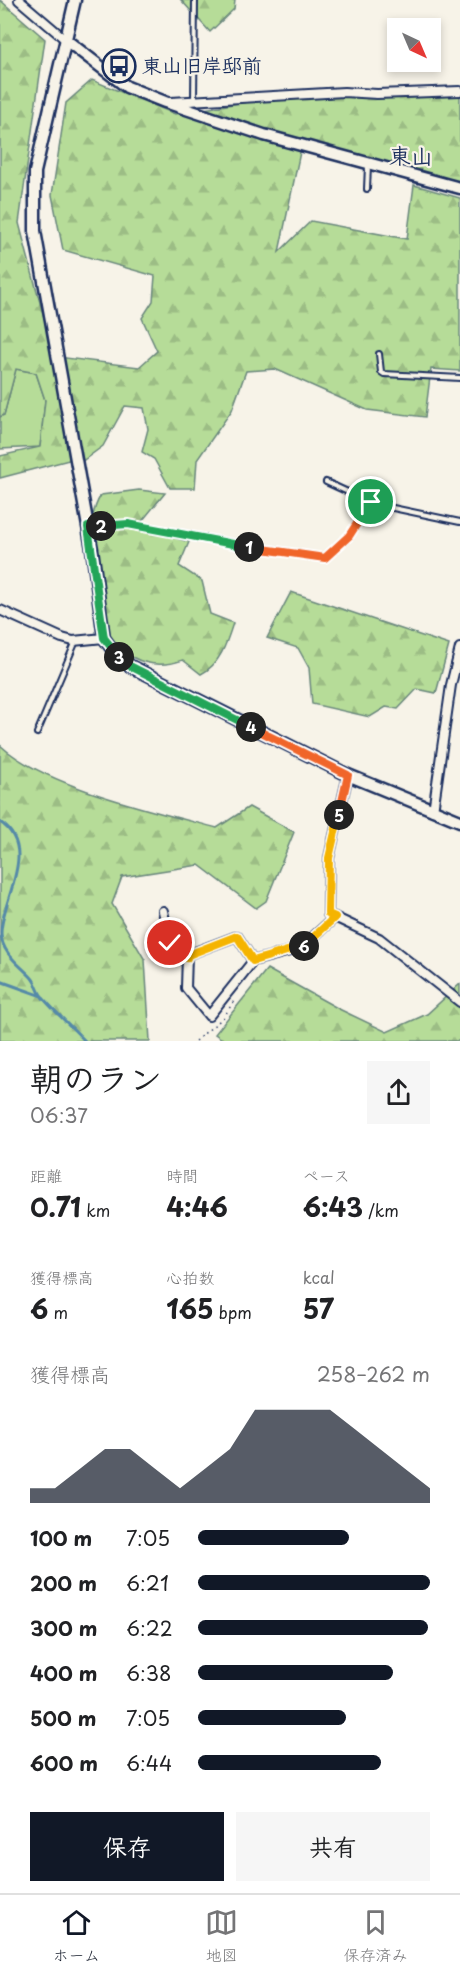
<!DOCTYPE html>
<html lang="ja">
<head>
<meta charset="utf-8">
<style>
  :root { --surface:#fff; --page:#f6f6f6; --text:#202124; --muted:#757577; --line:#e0e0e0; --accent:#111827 }
  body { margin:0; font-family:"Playpen Sans","Klee One",sans-serif; background:var(--page); color:var(--text); height:100vh; display:flex; flex-direction:column; font-size:22px; white-space:nowrap }
  * { box-sizing:border-box; margin:0 }
  p { font-size:20px; color:var(--muted) }
  .icon { flex:none; width:33px; height:33px; fill:none; stroke:currentColor; stroke-width:2; stroke-linecap:round; stroke-linejoin:round }
  .map { position:relative; height:1041px; overflow:hidden }
  .panel { display:flex; flex-direction:column; background:var(--surface); flex:1 }
  .panel>* { flex:none }
  .needle { width:39px; rotate:136deg }
  .fabs { position:absolute; left:387px; top:18px; display:grid; gap:12px }
  .fabs a { display:grid; place-items:center; width:54px; height:54px; border-radius:0px; background:var(--surface); box-shadow:0 3px 9px #0003; font-size:30px }
  .pin { position:absolute; display:grid; place-items:center; width:51px; height:51px; color:#fff; margin:-26px; border:3px solid #fff; border-radius:50%; box-shadow:0 2px 6px #0007 }
  .km { position:absolute; width:30px; height:30px; margin:-15px; border-radius:50%; background:#222; color:#fff; font-size:16px; line-height:30px; text-align:center }
  .round { display:grid; place-items:center; flex:none; width:63px; height:63px; border-radius:0px; background:var(--page) }
  .head { display:flex; align-items:center; justify-content:space-between; height:102px; padding:0 30px }
  h1 { font-size:33px; font-weight:700; line-height:45px }
  .stats { display:grid; grid-template-columns:repeat(3,1fr); gap:9px; height:102px; padding:6px 30px }
  .stats div { display:grid; align-content:center }
  .stats b { font-size:26px; font-weight:700 }
  .stats small { font-size:16px; font-weight:400 }
  .stats p { font-size:16px }
  .chart { height:168px; padding:12px 30px }
  .chart p { display:flex; justify-content:space-between }
  .chart svg { width:100%; height:108px; margin-top:6px; fill:var(--accent); opacity:.7 }
  .button { display:flex; gap:12px; margin-top:auto; padding:12px 30px }
  .button a { flex:1; height:69px; border-radius:0px; background:var(--accent); color:#fff; font-size:24px; font-weight:700; line-height:69px; text-align:center }
  .button a+a { background:var(--page); color:var(--text) }
  ul { padding:0 30px; list-style:none; font-size:20px }
  li { display:grid; grid-template-columns:96px 72px 1fr; align-items:center; height:45px }
  li i { height:15px; border-radius:8px; background:var(--accent) }
  .dock { display:flex; justify-content:space-around; align-items:center; height:84px; border-top:2px solid var(--line); background:var(--surface); font-size:16px; color:var(--muted) }
  .dock a { display:grid; justify-items:center; gap:3px }
  .dock .on { color:var(--accent) }
  .map>svg:first-child { display:block }
  .grass { fill:#b6dc98; stroke:#68867b; stroke-width:1.5 }
  .forest { fill:url(#forest-firs); stroke:#68867b; stroke-width:1.5 }
  .lines { fill:none; stroke-linecap:round; stroke-linejoin:round }
  .stream { stroke:#558aa8; stroke-width:3 }
  .lane-casing { stroke:#1b2f5e; stroke-width:8 }
  .street-casing { stroke:#1b2f5e; stroke-width:12 }
  .secondary-casing { stroke:#1b2f5e; stroke-width:15 }
  .path { stroke:#1b2f5e; stroke-width:1.5; stroke-dasharray:1.5 4.5; stroke-linecap:butt }
  .lane { stroke:#f7f3e8; stroke-width:4 }
  .street { stroke:#f7f3e8; stroke-width:8 }
  .secondary { stroke:#f7f3e8; stroke-width:10 }
  .split-1-casing { stroke:#fff; stroke-width:12 }
  .split-2-casing { stroke:#fff; stroke-width:12 }
  .split-3-casing { stroke:#fff; stroke-width:12 }
  .split-4-casing { stroke:#fff; stroke-width:12 }
  .split-5-casing { stroke:#fff; stroke-width:12 }
  .split-6-casing { stroke:#fff; stroke-width:12 }
  .split-7-casing { stroke:#fff; stroke-width:12 }
  .split-1 { stroke:#f0652b; stroke-width:8 }
  .split-2 { stroke:#22a559; stroke-width:8 }
  .split-3 { stroke:#22a559; stroke-width:8 }
  .split-4 { stroke:#22a559; stroke-width:8 }
  .split-5 { stroke:#f0652b; stroke-width:8 }
  .split-6 { stroke:#f5b400; stroke-width:8 }
  .split-7 { stroke:#f5b400; stroke-width:8 }
  .labels { text-anchor:middle; stroke-width:4.5; stroke-linejoin:round; paint-order:stroke }
  .poi-label { font-size:20px; font-weight:bold; fill:#1b2f5e; stroke:#f7f3e8; text-anchor:start }
  .quarter-label { font-size:22px; font-weight:bold; fill:#1b2f5e; stroke:#f7f3e8 }
</style>
</head>
<body>
<div class="map">
<svg width="460" height="1041" viewBox="0 0 460 1041">
  <defs>
    <pattern id="forest-firs" width="22" height="20" patternUnits="userSpaceOnUse" patternTransform="scale(1.5)"><rect width="22" height="20" fill="#b6dc98"/><path d="M5 1l3.5 6h-7zM16 11l3.5 6h-7z" fill="#9cbd85"/></pattern>
  </defs>
  <rect width="100%" height="100%" fill="#f7f3e8"/>
  <filter id="ink" filterUnits="userSpaceOnUse"><feTurbulence type="fractalNoise" baseFrequency=".0167" numOctaves="2"/><feDisplacementMap in="SourceGraphic" scale="12" xChannelSelector="R" yChannelSelector="G"/><feConvolveMatrix kernelMatrix="1 2 1 2 8 2 1 2 1" color-interpolation-filters="sRGB"/></filter>
  <g filter="url(#ink)">
    <path class="grass" d="M16,369L36,373L45,400L40,447L0,449V416L4,415Z"/>
    <path class="forest" d="M0,0L45,39L19,223L62,386L58,357L139,367L157,351L142,318L153,301L155,276L63,250L52,195L66,103L92,80L175,114L279,96L460,90V188L368,163L300,152L279,252L311,221L407,239L414,185L460,198V371L431,369L425,417L367,410L275,369L246,371L232,410L197,460L195,488H170L154,459L142,452L148,429L144,408L125,406L103,446L77,465L65,404L69,460L0,478V456L40,447L45,400L36,373L16,369L4,415L0,417Z
      M181,0H235L234,9L210,32Z
      M139,490L165,493L138,526L189,542L179,566L202,581L210,614L233,623C227,642 220,665 201,674L183,660C146,673 113,654 101,617C96,602 97,582 95,567C92,541 87,518 101,495Z
      M291,592L449,645L436,693L417,689L398,709L386,707L370,717L312,704L309,668L298,648L267,638Z
      M0,745C45,787 157,812 217,828L249,807L294,832L266,901L256,908L199,865L122,877L112,904L145,960L150,1041H0Z
      M267,969L339,1009L387,1032L427,1014L460,984V1041H225L215,1034Z"/>
    <g class="lines">
      <path class="stream" d="M0,822C40,849 1,900 1,933C1,953 20,965 32,978C37,984 38,992 43,998C56,1013 72,1027 85,1041
        M0,981L42,996"/>
      <g class="lane-casing">
        <path id="lane" d="M194,100L195,0
          M367,189L368,165
          M379,354L381,372L384,374L460,378
          M326,482L374,504L460,522
          M90,527L127,524L259,548L325,558L349,536L371,502
          M37,733L76,641"/>
      </g>
      <g class="street-casing">
        <path id="street" d="M19,0L66,40
          M171,102L344,92L377,94L460,91
          M0,610L62,638L73,641L104,638
          M348,775L329,858L328,914L379,938L460,1002
          M433,811L451,685L460,648
          M163,911L170,943L187,958
          M253,961L209,1016L186,988L187,955L237,936L253,961L301,948L335,917"/>
      </g>
      <g class="secondary-casing">
        <path id="secondary" d="M75,0L35,172V231L92,549L104,638L114,652L130,666L348,775L460,821
          M66,40L127,87L165,102L264,135L460,188"/>
      </g>
      <path class="path" d="M195,1041L224,1017L235,999"/>
      <use href="#lane" class="lane"/>
      <use href="#street" class="street"/>
      <use href="#secondary" class="secondary"/>
    </g>
  </g>
  <g class="lines" filter="url(#ink)">
    <g class="split-1-casing">
      <path id="split-1" d="M249,547L325,558L349,536L371,502"/>
    </g>
    <g class="split-2-casing">
      <path id="split-2" d="M101,526L128,524L249,547"/>
    </g>
    <g class="split-3-casing">
      <path id="split-3" d="M101,526L88,527L104,638L119,657"/>
    </g>
    <g class="split-4-casing">
      <path id="split-4" d="M119,657L130,666L251,727"/>
    </g>
    <g class="split-5-casing">
      <path id="split-5" d="M251,727L348,775L339,815"/>
    </g>
    <g class="split-6-casing">
      <path id="split-6" d="M304,946L335,917L328,914L329,858L339,815"/>
    </g>
    <g class="split-7-casing">
      <path id="split-7" d="M170,943L187,958L188,955L237,936L253,961L304,946"/>
    </g>
    <use href="#split-1" class="split-1"/>
    <use href="#split-2" class="split-2"/>
    <use href="#split-3" class="split-3"/>
    <use href="#split-4" class="split-4"/>
    <use href="#split-5" class="split-5"/>
    <use href="#split-6" class="split-6"/>
    <use href="#split-7" class="split-7"/>
  </g>
  <defs>
    <g id="bus-ring" transform="scale(1.725)"><circle r="9.5" fill="#f7f3e8" stroke="#1b2f5e" stroke-width="1.5"/><path d="M-5-6H5V4H4V6H2V4H-2V6H-4V4H-5ZM-3.5-4V0h7V-4ZM-3.5 1.2v1.5H-2V1.2ZM2 1.2v1.5H3.5V1.2Z" fill="#1b2f5e"/></g>
  </defs>
  <g fill-rule="evenodd">
    <use href="#bus-ring" x="119" y="66"/>
  </g>
  <g class="labels">
    <g class="poi-label">
      <text x="142" y="73">東山旧岸邸前</text>
    </g>
    <g class="quarter-label">
      <text x="411" y="164">東山</text>
    </g>
  </g>
</svg>
<div class="fabs">
<a><svg class="needle" viewBox="-14 -14 28 28"><path d="M0-13l5 13h-10z" fill="#e53935"/><path d="M0 13l5-13h-10z" fill="#757577"/></svg></a>
</div>
<div class="pin" style="left:371px;top:502px;background:#1e9e55"><svg class="icon" aria-label="arrive" viewBox="0 0 24 24"><path d="M6 21V4h12l-3 4 3 4H6"/></svg></div>
<div class="pin" style="left:170px;top:943px;background:#d93025"><svg class="icon" aria-label="check" viewBox="0 0 24 24"><path d="M5 12l5 5 9-10"/></svg></div>
<b class="km" style="left:249px;top:547px">1</b>
<b class="km" style="left:101px;top:526px">2</b>
<b class="km" style="left:119px;top:657px">3</b>
<b class="km" style="left:251px;top:727px">4</b>
<b class="km" style="left:339px;top:815px">5</b>
<b class="km" style="left:304px;top:946px">6</b>
</div>
<section class="panel">
<div class="head"><div><h1>朝のラン</h1><p>06:37</p></div><a class="round"><svg class="icon" aria-label="share" viewBox="0 0 24 24"><path d="M12 15V3M7 8l5-5 5 5M5 13v7h14v-7"/></svg></a></div>
<div class="stats">
<div><p>距離</p><b>0.71<small> km</small></b></div>
<div><p>時間</p><b>4:46</b></div>
<div><p>ペース</p><b>6:43<small> /km</small></b></div>
</div>
<div class="stats">
<div><p>獲得標高</p><b>6<small> m</small></b></div>
<div><p>心拍数</p><b>165<small> bpm</small></b></div>
<div><p>kcal</p><b>57</b></div>
</div>
<div class="chart"><p><span>獲得標高</span>258–262 m</p>
<svg viewBox="0 0 160 44" preserveAspectRatio="none"><path d="M0 44V38L10 38L20 30L30 22L40 22L50 30L60 38L70 30L80 22L90 6L100 6L110 6L120 6L130 14L140 22L150 30L160 38V44z"/></svg>
</div>
<ul>
<li><b>100 m</b>7:05<i style="width:65%"></i></li>
<li><b>200 m</b>6:21<i style="width:100%"></i></li>
<li><b>300 m</b>6:22<i style="width:99%"></i></li>
<li><b>400 m</b>6:38<i style="width:84%"></i></li>
<li><b>500 m</b>7:05<i style="width:64%"></i></li>
<li><b>600 m</b>6:44<i style="width:79%"></i></li>
</ul>
<div class="button"><a>保存</a><a>共有</a></div>
</section>
<nav class="dock">
<a class="on"><svg class="icon" aria-label="home" viewBox="0 0 24 24"><path d="M3 11l9-7 9 7M6 9v11h12V9"/></svg>ホーム</a>
<a><svg class="icon" aria-label="map" viewBox="0 0 24 24"><path d="M3 6l6-2 6 2 6-2v14l-6 2-6-2-6 2zM9 4v14M15 6v14"/></svg>地図</a>
<a><svg class="icon" aria-label="saved" viewBox="0 0 24 24"><path d="M7 4h10v16l-5-4-5 4z"/></svg>保存済み</a>
</nav>
</body>
</html>
